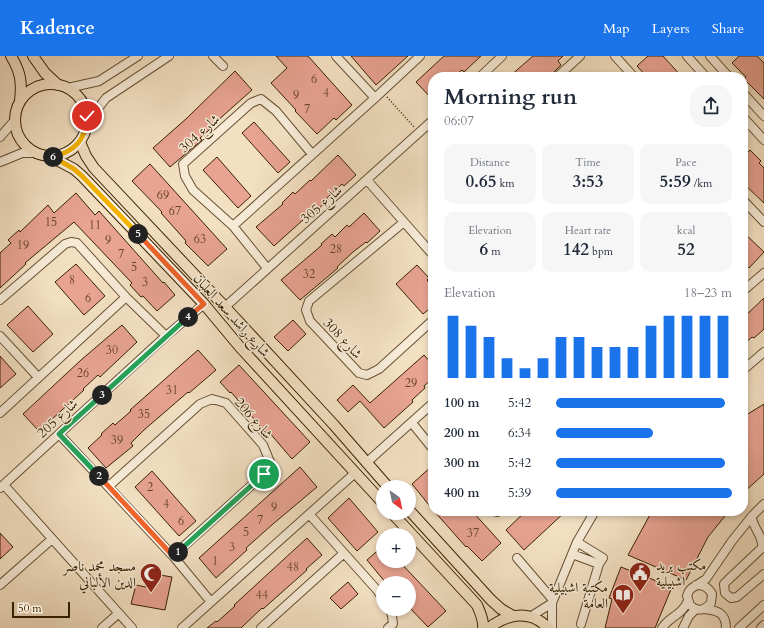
<!DOCTYPE html>
<html lang="en">
<head>
<meta charset="utf-8">
<style>
  :root { --surface:#fff; --page:#f6f6f7; --text:#1f2937; --muted:#747a83; --accent:#1a73e8 }
  body { margin:0; font-family:Cardo,Amiri,serif; background:var(--page); color:var(--text); height:100vh; display:flex; flex-direction:column; font-size:15px; white-space:nowrap }
  * { box-sizing:border-box; margin:0 }
  p { font-size:13px; color:var(--muted) }
  .icon { flex:none; width:22px; height:22px; fill:none; stroke:currentColor; stroke-width:2; stroke-linecap:round; stroke-linejoin:round }
  .map { position:relative; flex:1; overflow:hidden }
  .drawer { position:absolute; left:428px; top:16px; width:320px; height:444px; display:flex; flex-direction:column; background:var(--surface); border-radius:16px; box-shadow:0 2px 6px #0003 }
  .drawer>* { flex:none }
  .needle { width:26px; rotate:147deg }
  .buttons { position:absolute; left:376px; top:424px; display:grid; gap:8px }
  .buttons a { display:grid; place-items:center; width:40px; height:40px; border-radius:50%; background:var(--surface); box-shadow:0 2px 6px #0003; font-size:20px }
  .scale { position:absolute; left:12px; bottom:10px; width:58px; box-sizing:border-box; padding-left:4px; border:2px solid #382200; border-top:0; font-size:11px; line-height:14px; white-space:nowrap; color:#382200; -webkit-text-stroke:3px #f7ebd8; paint-order:stroke }
  .pin { position:absolute; display:grid; place-items:center; width:34px; height:34px; color:#fff; margin:-17px; border:2px solid #fff; border-radius:50%; box-shadow:0 1px 4px #0007 }
  .km { position:absolute; width:20px; height:20px; margin:-10px; border-radius:50%; background:#222; color:#fff; font-size:11px; line-height:20px; text-align:center }
  .round { display:grid; place-items:center; flex:none; width:42px; height:42px; border-radius:16px; background:var(--page) }
  .head { display:flex; align-items:center; justify-content:space-between; height:68px; padding:0 16px }
  h1 { font-size:22px; font-weight:600; line-height:30px }
  .stats { display:grid; grid-template-columns:repeat(3,1fr); gap:6px; height:68px; padding:4px 16px }
  .stats div { display:grid; align-content:center; border-radius:10px; background:var(--page); text-align:center }
  .stats b { font-size:17px; font-weight:600 }
  .stats small { font-size:11px; font-weight:400 }
  .stats p { font-size:11px }
  .chart { height:112px; padding:8px 16px }
  .chart p { display:flex; justify-content:space-between }
  .chart svg { width:100%; height:72px; margin-top:4px; stroke:var(--accent); stroke-width:6 }
  ul { padding:0 16px; list-style:none; font-size:13px }
  li { display:grid; grid-template-columns:64px 48px 1fr; align-items:center; height:30px }
  li i { height:10px; border-radius:5px; background:var(--accent) }
  header { display:flex; align-items:center; gap:24px; box-sizing:border-box; height:56px; padding:0 20px; background:var(--accent); color:#fff }
  header strong { font-size:19px }
  nav { display:flex; gap:22px; margin-inline-start:auto; font-size:14px }
  .map>svg:first-child { display:block }
  .building { fill:#e8a392; stroke:#382200 }
  .lines { fill:none; stroke-linecap:round; stroke-linejoin:round }
  .minor-casing { stroke:#675231; stroke-width:10 }
  .major-casing { stroke:#382200; stroke-width:12 }
  .path { stroke:#382200; stroke-width:1.5; stroke-dasharray:1 2; stroke-linecap:butt }
  .minor { stroke:#f7ebd8; stroke-width:8 }
  .major { stroke:#f3e0c3; stroke-width:10 }
  .split-1-casing { stroke:#fff; stroke-width:8 }
  .split-2-casing { stroke:#fff; stroke-width:8 }
  .split-3-casing { stroke:#fff; stroke-width:8 }
  .split-4-casing { stroke:#fff; stroke-width:8 }
  .split-5-casing { stroke:#fff; stroke-width:8 }
  .split-6-casing { stroke:#fff; stroke-width:8 }
  .split-7-casing { stroke:#fff; stroke-width:8 }
  .split-1 { stroke:#22a559; stroke-width:5 }
  .split-2 { stroke:#f0652b; stroke-width:5 }
  .split-3 { stroke:#22a559; stroke-width:5 }
  .split-4 { stroke:#22a559; stroke-width:5 }
  .split-5 { stroke:#f0652b; stroke-width:5 }
  .split-6 { stroke:#f5b400; stroke-width:5 }
  .split-7 { stroke:#f5b400; stroke-width:5 }
  .labels { text-anchor:middle; stroke-width:3; stroke-linejoin:round; paint-order:stroke }
  .number-label { font-size:12px; fill:#644224 }
  .street-label { font-size:14px; fill:#382200; stroke:#f7ebd8 }
  .poi-label { font-size:14px; fill:#382200; stroke:#f7ebd8; text-anchor:end }
</style>
</head>
<body>
<header>
<strong>Kadence</strong>
<nav><a>Map</a><a>Layers</a><a>Share</a></nav>
</header>
<div class="map">
<svg width="764" height="572" viewBox="0 0 764 572">
  <rect width="100%" height="100%" fill="#f3e0c3"/>
  <filter id="stains"><feTurbulence type="fractalNoise" baseFrequency=".005" numOctaves="4"/><feColorMatrix values="0 0 0 0 .2 0 0 0 0 .09 0 0 0 0 .02 0 0 0 .5 -.17"/></filter>
  <radialGradient id="worn" r=".72"><stop offset=".6" stop-color="#630" stop-opacity="0"/><stop offset="1" stop-color="#630" stop-opacity=".3"/></radialGradient>
  <path class="building" d="M276,0H308L352,49L336,64L334,62L317,78L295,55L296,54L271,27L287,12Z
    M351,0H408L376,29Z
    M444,0H481L464,16L462,14L454,21H433V44L416,26Z
    M533,0H563L558,5L561,9L551,19L550,18L546,21H509Z
    M648,0H663L682,21H647L637,10Z
    M739,0H757L764,7V43L744,23L746,21L732,7Z
    M235,15L252,34L216,66L217,67L200,82L202,84L170,111L153,92L187,62Z
    M254,66L290,106L278,117L242,77Z
    M750,94L761,105L759,107L764,112V147L743,127V101Z
    M338,99L356,119L344,130L342,128L327,142L328,144L315,156L313,155L274,190L256,171L283,148L282,147L293,136L295,138L310,124L311,125Z
    M217,101L251,140L238,152L203,114Z
    M150,108L227,193L208,210L185,187L186,185L161,157L162,156L132,125Z
    M76,137L95,159L99,155L163,227L164,226L175,239L157,255L143,240L141,241L130,229L132,227L74,166L25,207L26,208L0,232V197L11,187L8,184L19,174L20,176L48,149L54,157Z
    M364,157L380,175L367,187L366,186L353,196L337,211L338,212L300,244L281,224L322,189L321,188L332,178L335,181L347,169L349,171Z
    M743,176L764,196L749,212L743,206Z
    M76,208L105,240L84,259L55,226Z
    M417,209L429,222L427,224L433,231V250L423,258L396,228Z
    M764,242V273L754,282L752,281L743,289V262Z
    M28,250L53,278L33,296L7,269Z
    M293,264L306,278L288,295L274,281Z
    M122,269L137,286L100,321L98,319L83,333L84,334L39,375L23,358L81,304Z
    M198,294L216,314L189,337L188,336L144,374L131,387L133,390L106,412L88,392L102,379L101,378L113,367L115,369L131,355L130,354Z
    M424,299L433,309V322L424,330L425,332L412,344L413,346L384,372L360,345L348,356L337,344L353,329L370,347Z
    M0,300L16,318L0,332Z
    M239,309L310,386L292,403L268,375L266,377L231,336L230,337L220,326Z
    M764,348V418L743,437V361Z
    M433,409V454L412,428Z
    M300,411L317,431L273,468L246,492L247,494L216,522L199,502Z
    M152,415L196,465L179,480L135,431Z
    M349,442L378,476L357,495L328,462Z
    M434,455H472L501,487L482,505L467,490L466,491Z
    M526,455H566L524,494L506,474Z
    M652,455H729L708,481L686,524L628,499Z
    M0,477L13,491L0,503Z
    M307,482L322,499L306,513L307,514L263,553L262,552L241,572H207L216,565L217,566L235,550L234,549Z
    M383,490V505H399L446,555L428,571L409,551V527H386L367,504Z
    M621,511L672,531L655,572H605L612,543L609,542Z
    M148,517L172,521L165,554L131,548L136,529L146,531Z
    M348,526L358,538L341,553L330,542Z"/>
  <g class="lines">
    <g class="minor-casing">
      <path id="minor" d="M213,0L223,10
        M336,0L375,42
        M615,0L634,21
        M687,0L706,21
        M710,0L729,21
        M480,21L502,0
        M557,21L580,0
        M68,32L99,25L138,0
        M743,37L764,60
        M743,61L764,84
        M86,71L92,60L106,42L169,0
        M0,81L14,65
        M0,106L22,97H35
        M367,124L433,199
        M743,144L764,166
        M404,166L309,245L306,254L310,265L359,317L367,319L379,313L433,264
        M233,170L375,42L420,0
        M267,212L233,170L193,134L185,120L183,108L251,47L261,43L276,55L312,98
        M743,235L764,217
        M0,244L65,188L71,186L77,187L126,241L166,280
        M225,251L433,64
        M0,280L38,321
        M743,314L764,296
        M0,357L126,241
        M412,367L433,393
        M59,378L173,500L211,546
        M366,407L433,347
        M4,429L132,572
        M109,430L200,348L212,343L226,347L263,389L270,406L264,418L173,500
        M0,432L166,280L204,248
        M493,455L497,456L499,455
        M309,458L377,534L383,543
        M752,460C752,472 764,480 762,492
        M577,486L603,502L599,508L581,568
        M764,490L728,524L724,528L725,537L731,542L737,541L764,518
        M572,498L599,508
        M517,502L553,544
        M0,529L52,483
        M696,529C704,529 708,531 712,538L711,547C704,555 697,556 690,549L687,540L689,535L692,532L706,523L732,485L752,460L764,448
        M703,553C716,554 726,556 726,572
        M530,561L552,547
        M102,572L119,557
        M182,572L355,417
        M261,572L343,498
        M388,572L393,568L392,560L390,553
        M552,572V547L577,486L595,455
        M662,572C671,559 680,561 688,545
        M683,572L689,560L696,553
        M739,572L764,549
        M761,572L764,569"/>
    </g>
    <g class="major-casing">
      <path id="major" d="M11,0C21,17 22,26 20,45
        M33,0L45,17L58,29
        M15 64a36 36 0 1 1 72 0a36 36 0 1 1-72 0Z
        M80,86L86,100L94,112L225,251L334,369L388,431
        M51,101L74,113L82,120L204,248L239,290L383,447
        M409,454L491,544L501,553L513,560
        M392,457L477,549C480,556 484,564 483,572
        M489,572C507,558 530,553 548,572"/>
    </g>
    <path class="path" d="M387,41L414,71"/>
    <use href="#minor" class="minor"/>
    <use href="#major" class="major"/>
  </g>
  <g class="lines">
    <g class="split-1-casing">
      <path id="split-1" d="M178,496L264,418"/>
    </g>
    <g class="split-2-casing">
      <path id="split-2" d="M99,420L173,500L178,496"/>
    </g>
    <g class="split-3-casing">
      <path id="split-3" d="M99,420L59,378L102,339"/>
    </g>
    <g class="split-4-casing">
      <path id="split-4" d="M102,339L188,261"/>
    </g>
    <g class="split-5-casing">
      <path id="split-5" d="M138,178L204,248L188,261"/>
    </g>
    <g class="split-6-casing">
      <path id="split-6" d="M53,101L74,113L82,120L138,178"/>
    </g>
    <g class="split-7-casing">
      <path id="split-7" d="M53,101H51C75,96 86,84 87,60"/>
    </g>
    <use href="#split-1" class="split-1"/>
    <use href="#split-2" class="split-2"/>
    <use href="#split-3" class="split-3"/>
    <use href="#split-4" class="split-4"/>
    <use href="#split-5" class="split-5"/>
    <use href="#split-6" class="split-6"/>
    <use href="#split-7" class="split-7"/>
  </g>
  <defs>
    <g id="civic-pin" transform="scale(1.15)"><path d="M0 17L-7.5 6A9.5 9.5 0 1 1 7.5 6Z" fill="#8f2418" stroke="#f7ebd8"/><path d="M-.6-6.5H3V-4.5H.6V-3L4-1V1h2V6H-6V1h2V-1L-.6-3ZM-1.2 2.5V6h2.4V2.5Z" fill="#fff"/></g>
    <g id="mosque-pin" transform="scale(1.15)"><path d="M0 17L-7.5 6A9.5 9.5 0 1 1 7.5 6Z" fill="#8f2418" stroke="#f7ebd8"/><path d="M3.5-4.9A6 6 0 1 0 3.5 4.9A5 5 0 1 1 3.5-4.9Z" fill="#fff"/></g>
    <g id="library-pin" transform="scale(1.15)"><path d="M0 17L-7.5 6A9.5 9.5 0 1 1 7.5 6Z" fill="#8f2418" stroke="#f7ebd8"/><path d="M-6-4Q-3-5.5-.7-3.5V5Q-3 3-6 4ZM6-4Q3-5.5 .7-3.5V5Q3 3 6 4Z" fill="#fff"/></g>
  </defs>
  <g fill-rule="evenodd">
    <use href="#civic-pin" x="640" y="517"/>
    <use href="#mosque-pin" x="151" y="518"/>
    <use href="#library-pin" x="623" y="539"/>
  </g>
  <g class="labels">
    <g class="number-label">
      <text x="314" y="27">6</text>
      <text x="326" y="41">4</text>
      <text x="296" y="43">9</text>
      <text x="307" y="57">7</text>
      <text x="163" y="143">69</text>
      <text x="175" y="159">67</text>
      <text x="51" y="170">15</text>
      <text x="95" y="173">11</text>
      <text x="200" y="187">63</text>
      <text x="108" y="188">9</text>
      <text x="23" y="193">19</text>
      <text x="336" y="197">28</text>
      <text x="121" y="202">7</text>
      <text x="134" y="215">5</text>
      <text x="309" y="222">32</text>
      <text x="72" y="228">8</text>
      <text x="145" y="230">3</text>
      <text x="88" y="246">6</text>
      <text x="112" y="298">30</text>
      <text x="83" y="321">26</text>
      <text x="411" y="331">29</text>
      <text x="172" y="338">31</text>
      <text x="144" y="362">35</text>
      <text x="117" y="388">39</text>
      <text x="150" y="435">2</text>
      <text x="166" y="452">4</text>
      <text x="274" y="455">9</text>
      <text x="260" y="468">7</text>
      <text x="181" y="469">6</text>
      <text x="246" y="480">5</text>
      <text x="473" y="481">37</text>
      <text x="232" y="495">3</text>
      <text x="215" y="509">1</text>
      <text x="293" y="515">48</text>
      <text x="262" y="543">44</text>
    </g>
    <g class="street-label">
      <text transform="translate(199 77) rotate(-42)" y="5">شارع 304</text>
      <text transform="translate(321 148) rotate(-41)" y="5">شارع 305</text>
      <text transform="translate(232 259) rotate(48)" y="5">شارع راشد سعد العلبان</text>
      <text transform="translate(343 282) rotate(47)" y="5">شارع 308</text>
      <text transform="translate(57 362) rotate(-43)" y="5">شارع 205</text>
      <text transform="translate(254 362) rotate(49)" y="5">شارع 206</text>
    </g>
    <g class="poi-label">
      <text x="656" y="514" text-anchor="start">مكتب بريد<tspan x="656" dy="16">اشبيلية</tspan></text>
      <text x="136" y="515">مسجد محمد ناصر<tspan x="136" dy="16">الدين الألباني</tspan></text>
      <text x="608" y="536">مكتبة اشبيلية<tspan x="608" dy="16">العامة</tspan></text>
    </g>
  </g>
  <rect width="100%" height="100%" filter="url(#stains)"/>
  <rect width="100%" height="100%" fill="url(#worn)"/>
</svg>
<div class="buttons">
<a><svg class="needle" viewBox="-14 -14 28 28"><path d="M0-13l5 13h-10z" fill="#e53935"/><path d="M0 13l5-13h-10z" fill="#747a83"/></svg></a>
<a>+</a>
<a>−</a>
</div>
<div class="scale">50 m</div>
<div class="pin" style="left:264px;top:418px;background:#1e9e55"><svg class="icon" aria-label="arrive" viewBox="0 0 24 24"><path d="M6 21V4h12l-3 4 3 4H6"/></svg></div>
<div class="pin" style="left:87px;top:60px;background:#d93025"><svg class="icon" aria-label="check" viewBox="0 0 24 24"><path d="M5 12l5 5 9-10"/></svg></div>
<b class="km" style="left:178px;top:496px">1</b>
<b class="km" style="left:99px;top:420px">2</b>
<b class="km" style="left:102px;top:339px">3</b>
<b class="km" style="left:188px;top:261px">4</b>
<b class="km" style="left:138px;top:178px">5</b>
<b class="km" style="left:53px;top:101px">6</b>
<section class="drawer">
<div class="head"><div><h1>Morning run</h1><p>06:07</p></div><a class="round"><svg class="icon" aria-label="share" viewBox="0 0 24 24"><path d="M12 15V3M7 8l5-5 5 5M5 13v7h14v-7"/></svg></a></div>
<div class="stats">
<div><p>Distance</p><b>0.65<small> km</small></b></div>
<div><p>Time</p><b>3:53</b></div>
<div><p>Pace</p><b>5:59<small> /km</small></b></div>
</div>
<div class="stats">
<div><p>Elevation</p><b>6<small> m</small></b></div>
<div><p>Heart rate</p><b>142<small> bpm</small></b></div>
<div><p>kcal</p><b>52</b></div>
</div>
<div class="chart"><p><span>Elevation</span>18–23 m</p>
<svg viewBox="0 0 160 44" preserveAspectRatio="none"><path d="M5 44V6M15 44V12M25 44V19M35 44V32M45 44V38M55 44V32M65 44V19M75 44V19M85 44V25M95 44V25M105 44V25M115 44V12M125 44V6M135 44V6M145 44V6M155 44V6"/></svg>
</div>
<ul>
<li><b>100 m</b>5:42<i style="width:96%"></i></li>
<li><b>200 m</b>6:34<i style="width:55%"></i></li>
<li><b>300 m</b>5:42<i style="width:96%"></i></li>
<li><b>400 m</b>5:39<i style="width:100%"></i></li>
</ul>
</section>
</div>
</body>
</html>
